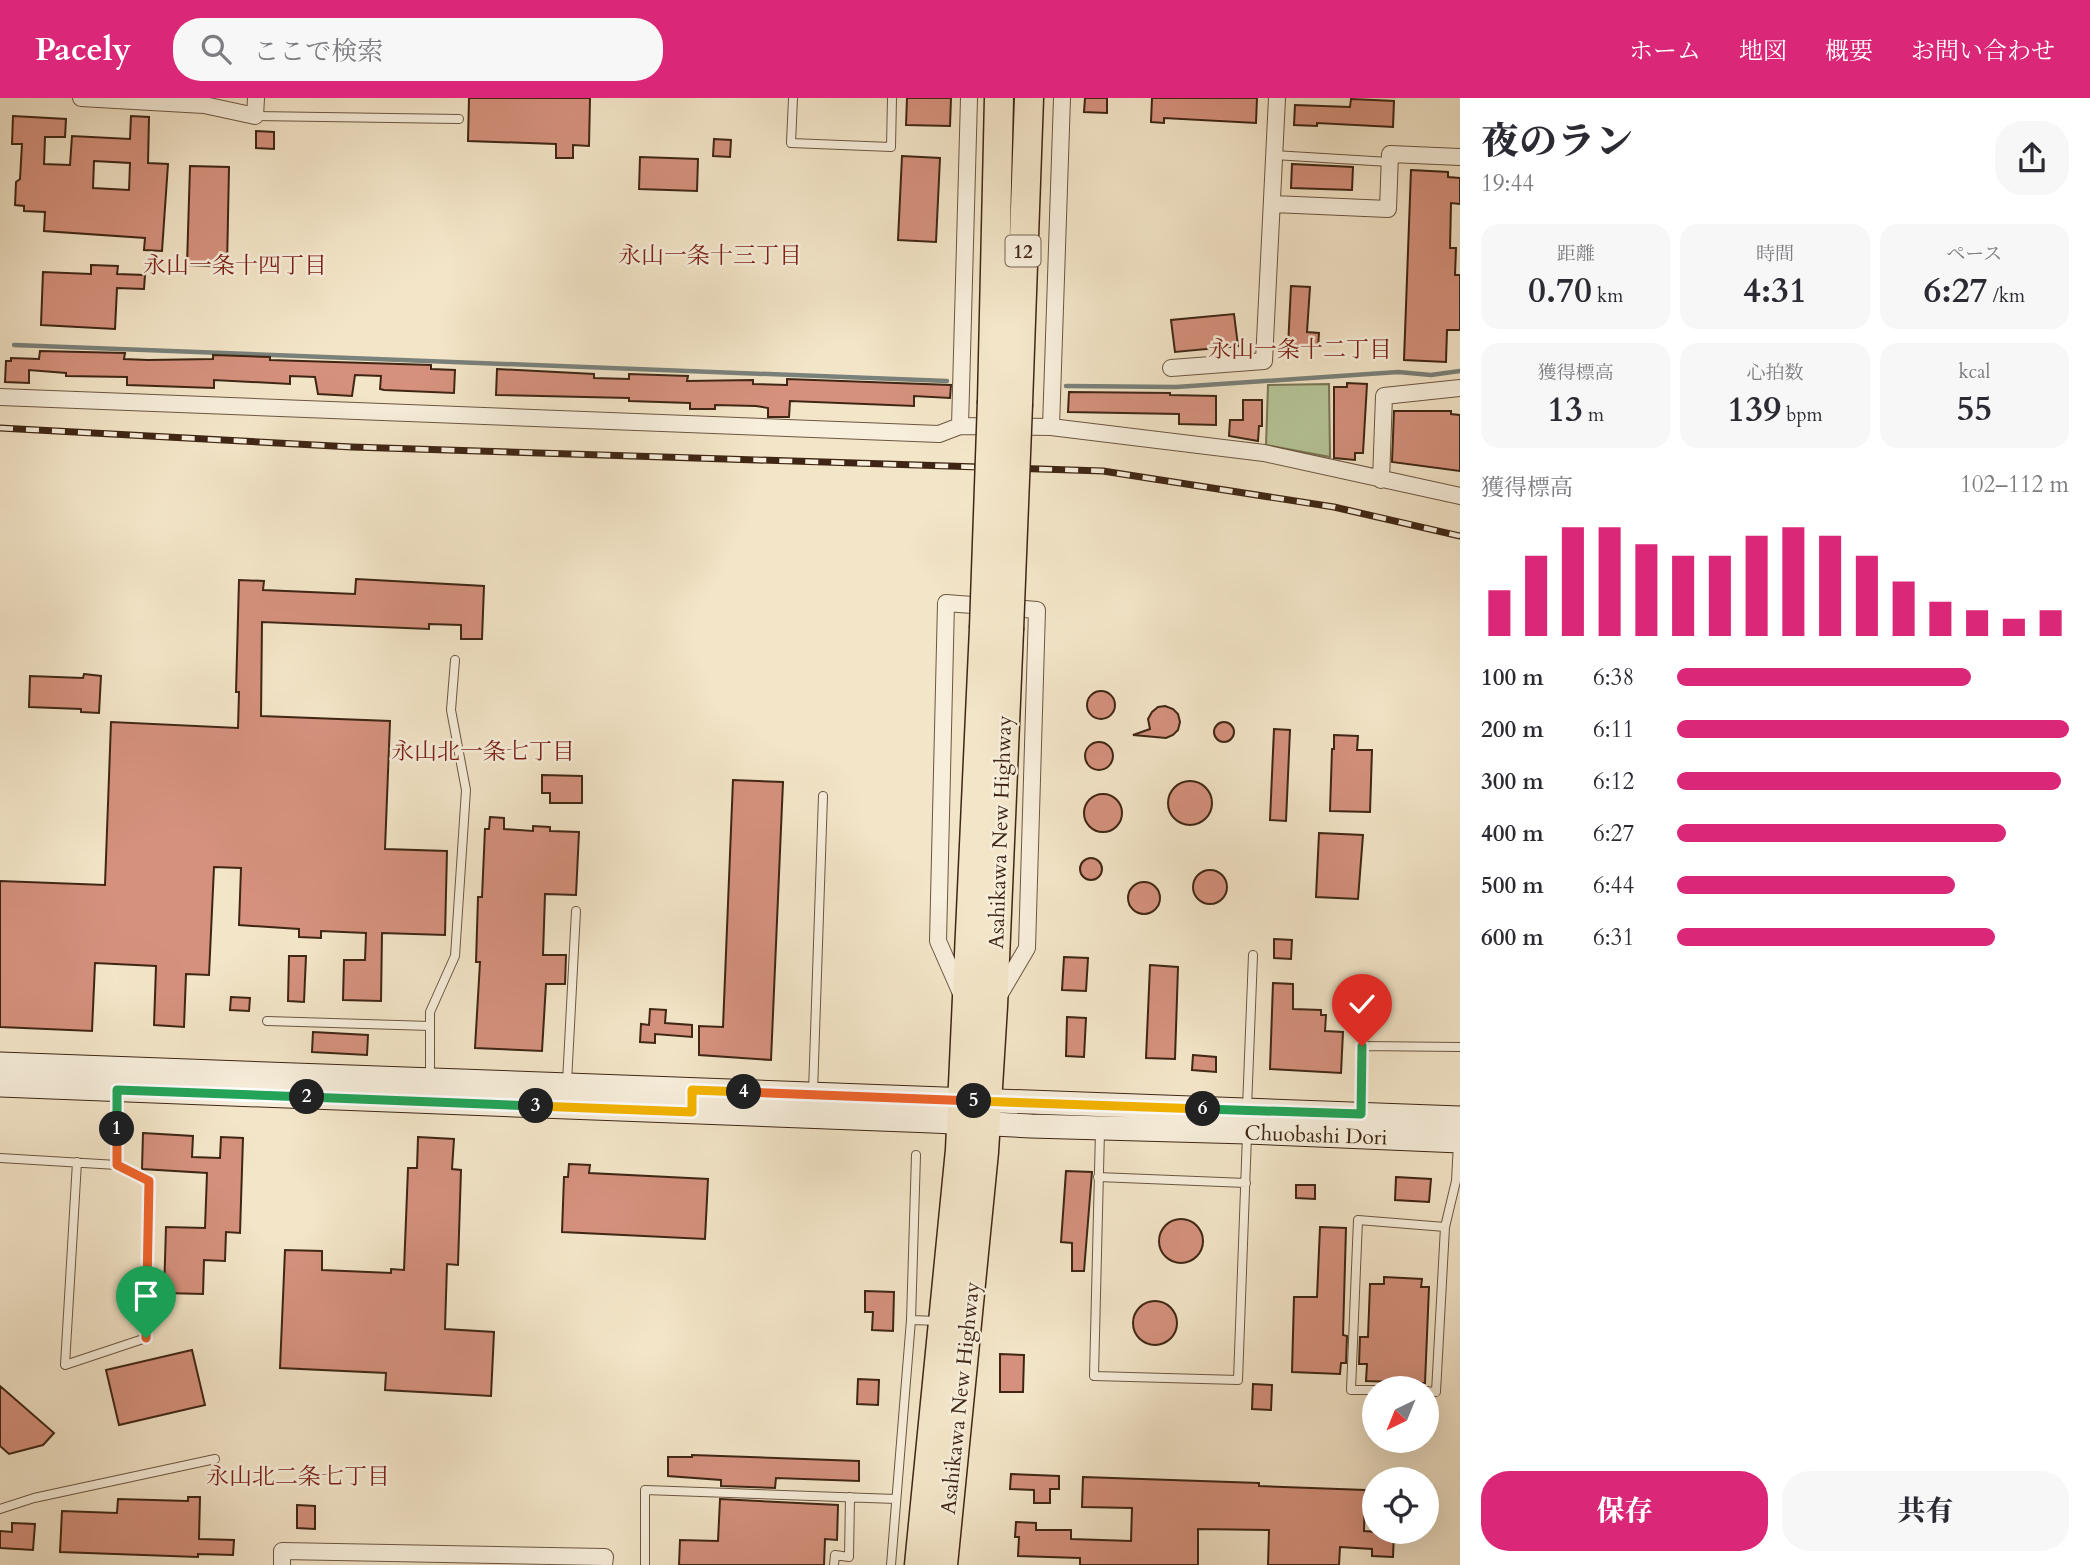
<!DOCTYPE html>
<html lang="ja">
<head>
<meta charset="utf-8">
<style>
  :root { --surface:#fff; --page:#f7f7f7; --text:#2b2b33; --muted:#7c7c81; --accent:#db2777 }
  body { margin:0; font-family:Cardo,"Noto Serif JP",serif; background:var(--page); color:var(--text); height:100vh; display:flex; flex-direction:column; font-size:26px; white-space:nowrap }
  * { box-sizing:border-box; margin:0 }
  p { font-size:23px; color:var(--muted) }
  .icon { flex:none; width:38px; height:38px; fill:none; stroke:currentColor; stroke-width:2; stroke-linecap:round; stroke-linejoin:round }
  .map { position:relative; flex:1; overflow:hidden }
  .details { display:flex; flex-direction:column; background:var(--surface); width:630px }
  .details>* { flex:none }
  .needle { width:46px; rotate:223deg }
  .controls { position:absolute; left:1362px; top:1278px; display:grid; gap:14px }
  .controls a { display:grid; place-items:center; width:77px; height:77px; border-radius:50%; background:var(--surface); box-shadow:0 7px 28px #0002; font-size:35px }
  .pin { position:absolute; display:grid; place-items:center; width:60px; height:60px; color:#fff; margin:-72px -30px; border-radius:50% 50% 50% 0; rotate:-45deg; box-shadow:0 0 7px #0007 }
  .pin .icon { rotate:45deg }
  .km { position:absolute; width:35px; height:35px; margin:-18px; border-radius:50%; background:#222; color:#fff; font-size:19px; line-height:35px; text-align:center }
  .round { display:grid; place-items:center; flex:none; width:74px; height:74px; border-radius:28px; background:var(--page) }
  .overview { display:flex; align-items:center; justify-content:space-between; height:119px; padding:0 21px }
  h1 { font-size:38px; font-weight:800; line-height:52px }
  .figures { display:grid; grid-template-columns:repeat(3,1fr); gap:10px; height:119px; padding:7px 21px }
  .figures div { display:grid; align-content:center; border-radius:18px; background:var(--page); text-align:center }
  .figures b { font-size:35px; font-weight:800 }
  .figures small { font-size:19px; font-weight:400 }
  .figures p { font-size:19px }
  .chart { height:196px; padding:14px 21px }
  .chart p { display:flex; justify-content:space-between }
  .chart svg { width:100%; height:126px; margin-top:7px; stroke:var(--accent); stroke-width:6 }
  .button { display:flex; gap:14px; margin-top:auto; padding:14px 21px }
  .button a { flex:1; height:80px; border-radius:28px; background:var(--accent); color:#fff; font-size:28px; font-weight:800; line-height:80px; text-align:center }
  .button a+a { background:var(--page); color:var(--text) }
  ul { padding:0 21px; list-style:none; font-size:23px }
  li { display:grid; grid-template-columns:112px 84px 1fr; align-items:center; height:52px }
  li i { height:18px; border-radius:9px; background:var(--accent) }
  header { display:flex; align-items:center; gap:42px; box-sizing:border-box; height:98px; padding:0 35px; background:var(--accent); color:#fff }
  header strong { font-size:33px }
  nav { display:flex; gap:38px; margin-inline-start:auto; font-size:24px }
  .search { width:490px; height:63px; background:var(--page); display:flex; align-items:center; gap:18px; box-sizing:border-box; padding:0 24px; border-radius:28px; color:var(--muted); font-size:26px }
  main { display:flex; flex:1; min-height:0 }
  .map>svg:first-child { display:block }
  .green { fill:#b6c699; stroke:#7a7656; stroke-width:2 }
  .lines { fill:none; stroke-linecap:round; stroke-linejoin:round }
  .stream { stroke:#79817b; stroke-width:4.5 }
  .building { fill:#d5917d; stroke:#3f2614; stroke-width:2; fill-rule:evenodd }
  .lane-casing { stroke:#6c5641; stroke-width:10 }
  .street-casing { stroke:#6c5641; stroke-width:18 }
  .secondary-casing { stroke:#3f2614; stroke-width:25 }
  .highway-casing { stroke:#3f2614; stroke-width:31 }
  .lane { stroke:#f7eedb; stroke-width:8 }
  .street { stroke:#f7eedb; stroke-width:16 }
  .secondary { stroke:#f7eedb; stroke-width:23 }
  .highway { stroke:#f3e5c8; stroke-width:28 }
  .rail-casing { stroke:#3f2614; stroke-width:7 }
  .rail { stroke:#f7eedb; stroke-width:4.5; stroke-dasharray:13; stroke-linecap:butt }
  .highway-bridge-casing { stroke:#3f2614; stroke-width:31; stroke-linecap:butt }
  .highway-bridge { stroke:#f3e5c8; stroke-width:28 }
  .split-1-casing { stroke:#fff; stroke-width:14 }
  .split-2-casing { stroke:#fff; stroke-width:14 }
  .split-3-casing { stroke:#fff; stroke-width:14 }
  .split-4-casing { stroke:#fff; stroke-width:14 }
  .split-5-casing { stroke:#fff; stroke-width:14 }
  .split-6-casing { stroke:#fff; stroke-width:14 }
  .split-7-casing { stroke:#fff; stroke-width:14 }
  .split-1 { stroke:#f0652b; stroke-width:9 }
  .split-2 { stroke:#22a559; stroke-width:9 }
  .split-3 { stroke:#22a559; stroke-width:9 }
  .split-4 { stroke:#f5b400; stroke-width:9 }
  .split-5 { stroke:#f0652b; stroke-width:9 }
  .split-6 { stroke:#f5b400; stroke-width:9 }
  .split-7 { stroke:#22a559; stroke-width:9 }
  .labels { text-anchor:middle; stroke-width:5; stroke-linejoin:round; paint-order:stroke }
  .shield { fill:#f7eedb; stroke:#766250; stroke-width:2 }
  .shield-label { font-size:19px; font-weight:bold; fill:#3f2614 }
  .street-label { font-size:21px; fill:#3f2614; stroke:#f7eedb }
  .neighbourhood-label { font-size:23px; fill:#7a1f14; stroke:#f7eedb }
</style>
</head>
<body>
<header>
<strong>Pacely</strong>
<div class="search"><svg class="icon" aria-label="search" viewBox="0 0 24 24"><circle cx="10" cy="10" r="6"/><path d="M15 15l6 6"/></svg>ここで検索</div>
<nav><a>ホーム</a><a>地図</a><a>概要</a><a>お問い合わせ</a></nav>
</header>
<main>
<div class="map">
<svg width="1460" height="1467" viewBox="0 0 1460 1467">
  <rect width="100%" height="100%" fill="#f3e5c8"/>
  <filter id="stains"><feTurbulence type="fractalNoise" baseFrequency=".00286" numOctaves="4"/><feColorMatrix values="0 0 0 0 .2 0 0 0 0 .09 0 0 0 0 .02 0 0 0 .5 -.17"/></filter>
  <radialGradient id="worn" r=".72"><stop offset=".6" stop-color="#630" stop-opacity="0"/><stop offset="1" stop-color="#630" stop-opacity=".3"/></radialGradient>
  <path class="green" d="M1329,286L1330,359L1266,347L1268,287Z"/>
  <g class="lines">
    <path class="stream" d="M14,247L947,283
      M1066,288L1176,289L1398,274L1431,277L1460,273"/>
  </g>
  <path class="building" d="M469,0H590L589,48L573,47V60H556V46L468,43Z
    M907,0H951L950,28L906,27Z
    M1085,0H1107V15L1084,14Z
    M1152,0H1257L1256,25L1164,20V25L1151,24Z
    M1351,1L1394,3L1393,29L1317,25V28L1294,27L1295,7L1350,9Z
    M13,18L66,21L65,39H45L44,66L70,67L72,38L130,41L131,18L149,19L148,65L168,66L162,153L144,152L145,140L44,133L45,114L24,113V108L15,107L16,84L20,81L22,46H12ZM94,63L130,65L129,92L93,90Z
    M256,33L274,34V51L256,50Z
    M714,41L731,42L730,59L713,58Z
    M902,58L940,60L936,144L898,142Z
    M640,59L698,61L697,93L639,91Z
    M1292,66L1353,69L1352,92L1291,90Z
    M190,68L229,69L227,169L187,167Z
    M1411,72L1448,74V79L1460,80V106L1451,105L1450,150H1456L1455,177H1460V232H1447L1446,264L1404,262Z
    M91,167L118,168L117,176L145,177L144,191L117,190L115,231L41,227L43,174L91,176Z
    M1291,188L1310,189L1307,234L1319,235L1318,250L1288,249Z
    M1234,216L1238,248L1175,254L1171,222Z
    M40,253L125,255L124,261L148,262L213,261V257L270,259V262L431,267V271L455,272L454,295L384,292L380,291L381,278L355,277L352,298L318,296L315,279L290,278V286L214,282V290L127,287V279L66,278V275L29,272V285L5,284L6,263H11V260L39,261Z
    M497,271L594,276V280L629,281V276L688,278L687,283L753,282V286L787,287V281L951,287L950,300L914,298V308L790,303L789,319H768V310L756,308L715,307V311H690V305L629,303V300L496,297Z
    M1347,285L1367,286L1363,355H1355V362L1334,360V289H1347Z
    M1069,294L1170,295V297L1216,298V327L1179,326V316L1068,314Z
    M1243,302H1262V328H1259L1258,343L1229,338L1230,322H1243Z
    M1394,313H1451V316L1460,317V373L1392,364Z
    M356,481L484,488L482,541H461V527L429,526V531L262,524L261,618L390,623L385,751L447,753L445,837L382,835L381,903L343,902L344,862H365L366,835L321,833V840L299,839V831L239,827L241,770L214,769L209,877L186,876L184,929L154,927L156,868L95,865L92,933L0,929V783L105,787L111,624L238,630L239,594H236L239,482L264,483L263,492L355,496Z
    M84,576L101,578L99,615L81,614V611L29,609L30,578L83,580Z
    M1087 607a14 14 0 1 1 28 0a14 14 0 1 1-28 0Z
    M1165,608L1173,611L1178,616L1180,624L1178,632L1173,637L1166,640L1133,637L1150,631L1148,621L1152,614L1158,609Z
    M1214 634a10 10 0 1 1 20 0a10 10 0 1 1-20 0Z
    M1274,631L1290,632L1286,723L1270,722Z
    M1334,637L1358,638L1357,652H1372L1370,714L1330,713L1332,651H1334Z
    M1085 658a14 14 0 1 1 28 0a14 14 0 1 1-28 0Z
    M542,677L582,678V705H550V695H542Z
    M733,682L783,684L771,962L699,957V928L723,929Z
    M1168 705a22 22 0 1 1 44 0a22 22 0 1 1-44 0Z
    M1084 715a19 19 0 1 1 38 0a19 19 0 1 1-38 0Z
    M490,719L504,720V731L533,733V728L550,729V733L579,734L576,797L545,796L543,857H566L565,886H546L542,953L475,950L480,864H476L478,799H482L485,731H489Z
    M1319,735L1363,737L1358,801L1316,799Z
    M1080 771a11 11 0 1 1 22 0a11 11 0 1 1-22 0Z
    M1193 789a17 17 0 1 1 34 0a17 17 0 1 1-34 0Z
    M1128 800a16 16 0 1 1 32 0a16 16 0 1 1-32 0Z
    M1274,841L1292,842L1291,861L1274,860Z
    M289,858H306L304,904L288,903Z
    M1064,859L1088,860L1086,893L1062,892Z
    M1150,867L1178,869L1175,961L1146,960Z
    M1273,885L1293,886V911L1321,912V917H1326L1325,933L1343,934L1341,975L1270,971Z
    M231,899L250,900L249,913L230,912Z
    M650,911L666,912L665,925L692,927V939L655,936V945L640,944L641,926L649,927Z
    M1067,919L1086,920L1084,959L1066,958Z
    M313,934L368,937L367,957L312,954Z
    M1193,957L1216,959V974L1192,972Z
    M143,1035L193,1038L192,1059L220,1060L221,1039L243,1040L240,1135L226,1134L225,1163L204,1162L203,1196L164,1195L166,1129L205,1130L207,1075L142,1071Z
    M418,1039L454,1041L452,1071L461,1072L458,1167L447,1166L445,1231L494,1234L491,1298L385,1292L386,1275L280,1270L285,1152L322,1153V1172L391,1175V1171L404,1172L408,1070H417Z
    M569,1066L590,1067L589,1075L708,1081L705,1141L562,1134L564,1079H568Z
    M1066,1073L1092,1074L1084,1173H1072V1145L1061,1144Z
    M1396,1079L1431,1081L1429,1104L1395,1102Z
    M1296,1087H1315V1101L1296,1100Z
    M1159 1143a22 22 0 1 1 44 0a22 22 0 1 1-44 0Z
    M1320,1129L1346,1130L1343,1237L1347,1238L1346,1265H1341L1340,1276L1292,1274L1294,1199H1317Z
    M1384,1179L1422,1181L1421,1189H1429L1425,1285L1366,1283L1367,1266H1359L1360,1239H1368L1370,1186H1384Z
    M865,1193L894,1194L893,1233L872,1232L873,1214H865Z
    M1133 1225a22 22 0 1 1 44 0a22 22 0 1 1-44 0Z
    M192,1252L205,1307L119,1327L106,1272Z
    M1000,1256L1024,1257L1023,1294H1000Z
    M858,1281L879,1282L878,1307L857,1306Z
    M1253,1286L1272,1287L1271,1312L1252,1311Z
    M0,1288L54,1335L43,1347L9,1356L0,1348Z
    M692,1357L859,1363V1383L776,1380L775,1390L721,1388V1382L668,1378V1359H692Z
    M1011,1376L1059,1378V1391H1050V1405H1034V1392L1010,1391Z
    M1083,1379L1259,1385V1388L1365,1392L1364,1433L1394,1435L1393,1459L1372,1458V1451L1340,1449L1339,1467H1268L1269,1432L1198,1431V1467H1080V1460L1018,1458L1019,1439H1015L1016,1424L1036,1425V1432H1071V1441L1131,1443L1132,1410L1082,1409Z
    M188,1399H200L199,1441L234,1442L233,1457L198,1456V1459L60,1454L62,1413L117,1415L118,1401L188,1403Z
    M720,1401L838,1407L837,1442L825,1441L824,1467H679L680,1442L718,1443Z
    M297,1407L315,1408V1431L297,1430Z
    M12,1425L35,1426L33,1452L0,1450V1433L12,1434Z"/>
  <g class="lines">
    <g class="lane-casing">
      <path id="lane" d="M793,0L791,45L891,49L892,0
        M255,18L459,21
        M1274,57L1389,64
        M267,923L430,928
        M430,980V914L455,858L466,692L451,612L455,562
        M567,984L576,813
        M117,993V1067
        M813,994L823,698
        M1247,1010L1253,857
        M1361,1015L1362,948L1460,949
        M1100,1033L1094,1278L1238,1282L1247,1037
        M0,1060L117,1067L150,1083L146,1240L65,1267L77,1064
        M1098,1079L1246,1085
        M911,1222L939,1223
        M1374,1292H1351L1358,1122L1445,1129
        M1426,1293L1436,1294L1445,1129L1456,1083L1458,1045
        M0,1411L34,1400L215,1361
        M645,1467V1392L896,1401
        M834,1467L835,1457L849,1459L850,1399
        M891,1467L911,1222L916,1057"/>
    </g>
    <g class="street-casing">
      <path id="street" d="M81,0L204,7L255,18L256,0
        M969,0L960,328L1051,329L1264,355L1460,398
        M1273,106L1388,111L1390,56L1460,59
        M1171,270L1264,263L1277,0
        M0,299L939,336L960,328
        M1051,329L1062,0
        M1381,382L1384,298L1460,290
        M963,900L938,843L946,505L1037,512L1027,850L997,901
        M282,1467V1453L605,1459L604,1467"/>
    </g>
    <g class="secondary-casing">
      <path id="secondary" d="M0,966L1460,1020
        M0,987L932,1023L1031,1028L1247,1034L1460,1043"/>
    </g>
    <g class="highway-casing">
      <path id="highway" d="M992,303L999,0
        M1018,306L1029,0
        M919,1467L960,1052L984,530
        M943,1467L984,1054L993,908L1009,532"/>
    </g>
    <use href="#lane" class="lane"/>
    <use href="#street" class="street"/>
    <use href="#secondary" class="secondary"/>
    <use href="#highway" class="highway"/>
    <g class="rail-casing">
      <path id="rail" d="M0,330L352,349L1103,373L1334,409L1460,438"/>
    </g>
    <use href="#rail" class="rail"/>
    <g class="highway-bridge-casing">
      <path id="highway-bridge" d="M984,530L992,303
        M1009,532L1018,306"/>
    </g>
    <use href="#highway-bridge" class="highway-bridge"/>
  </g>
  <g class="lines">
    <g class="split-1-casing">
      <path id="split-1" d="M117,1031V1067L149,1083L146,1240"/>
    </g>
    <g class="split-2-casing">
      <path id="split-2" d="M117,1031V992L307,999"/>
    </g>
    <g class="split-3-casing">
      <path id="split-3" d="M307,999L536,1008"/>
    </g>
    <g class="split-4-casing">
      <path id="split-4" d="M536,1008L692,1014V992L744,994"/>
    </g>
    <g class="split-5-casing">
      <path id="split-5" d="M744,994L974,1003"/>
    </g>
    <g class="split-6-casing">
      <path id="split-6" d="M974,1003L1203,1011"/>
    </g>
    <g class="split-7-casing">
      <path id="split-7" d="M1203,1011L1361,1016L1362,948"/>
    </g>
    <use href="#split-1" class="split-1"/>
    <use href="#split-2" class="split-2"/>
    <use href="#split-3" class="split-3"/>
    <use href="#split-4" class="split-4"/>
    <use href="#split-5" class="split-5"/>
    <use href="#split-6" class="split-6"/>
    <use href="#split-7" class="split-7"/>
  </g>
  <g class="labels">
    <rect class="shield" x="1005.5" y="137.5" width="35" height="31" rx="5"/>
    <g class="shield-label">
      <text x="1023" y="160">12</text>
    </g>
    <g class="street-label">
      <text transform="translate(1000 734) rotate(-88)" y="7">Asahikawa New Highway</text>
      <text transform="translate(1316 1037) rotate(2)" y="7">Chuobashi Dori</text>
      <text transform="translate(960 1300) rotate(-84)" y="7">Asahikawa New Highway</text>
    </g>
    <g class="neighbourhood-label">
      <text x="710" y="165">永山一条十三丁目</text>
      <text x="235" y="175">永山一条十四丁目</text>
      <text x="1300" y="259">永山一条十二丁目</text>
      <text x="483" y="661">永山北一条七丁目</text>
      <text x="298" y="1386">永山北二条七丁目</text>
    </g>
  </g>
  <rect width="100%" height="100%" filter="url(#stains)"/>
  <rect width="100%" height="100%" fill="url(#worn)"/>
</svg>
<div class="controls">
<a><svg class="needle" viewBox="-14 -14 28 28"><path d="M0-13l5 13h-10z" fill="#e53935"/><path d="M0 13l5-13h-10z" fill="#7c7c81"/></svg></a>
<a><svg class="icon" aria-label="locate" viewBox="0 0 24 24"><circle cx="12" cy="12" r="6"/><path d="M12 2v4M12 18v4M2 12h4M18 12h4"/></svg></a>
</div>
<div class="pin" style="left:146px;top:1240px;background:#1e9e55"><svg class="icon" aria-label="arrive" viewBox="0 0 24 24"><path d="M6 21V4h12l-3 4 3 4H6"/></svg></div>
<div class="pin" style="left:1362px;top:948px;background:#d93025"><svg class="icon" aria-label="check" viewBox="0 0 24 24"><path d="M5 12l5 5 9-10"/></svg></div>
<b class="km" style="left:117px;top:1031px">1</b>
<b class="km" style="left:307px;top:999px">2</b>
<b class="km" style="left:536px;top:1008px">3</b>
<b class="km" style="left:744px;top:994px">4</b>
<b class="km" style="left:974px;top:1003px">5</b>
<b class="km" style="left:1203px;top:1011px">6</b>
</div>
<section class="details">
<div class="overview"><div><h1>夜のラン</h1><p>19:44</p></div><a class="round"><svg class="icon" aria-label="share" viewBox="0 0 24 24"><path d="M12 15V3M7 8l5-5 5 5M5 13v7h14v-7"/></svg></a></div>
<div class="figures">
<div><p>距離</p><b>0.70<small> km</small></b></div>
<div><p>時間</p><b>4:31</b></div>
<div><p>ペース</p><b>6:27<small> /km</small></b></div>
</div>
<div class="figures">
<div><p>獲得標高</p><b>13<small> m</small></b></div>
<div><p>心拍数</p><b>139<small> bpm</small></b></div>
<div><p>kcal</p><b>55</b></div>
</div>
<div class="chart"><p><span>獲得標高</span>102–112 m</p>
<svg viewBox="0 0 160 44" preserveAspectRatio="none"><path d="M5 44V28M15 44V16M25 44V6M35 44V6M45 44V12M55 44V16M65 44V16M75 44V9M85 44V6M95 44V9M105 44V16M115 44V25M125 44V32M135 44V35M145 44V38M155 44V35"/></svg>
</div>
<ul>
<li><b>100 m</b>6:38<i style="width:75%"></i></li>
<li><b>200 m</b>6:11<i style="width:100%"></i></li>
<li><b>300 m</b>6:12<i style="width:98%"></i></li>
<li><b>400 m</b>6:27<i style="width:84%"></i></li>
<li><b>500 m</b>6:44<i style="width:71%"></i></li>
<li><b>600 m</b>6:31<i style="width:81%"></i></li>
</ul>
<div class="button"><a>保存</a><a>共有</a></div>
</section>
</main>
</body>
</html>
